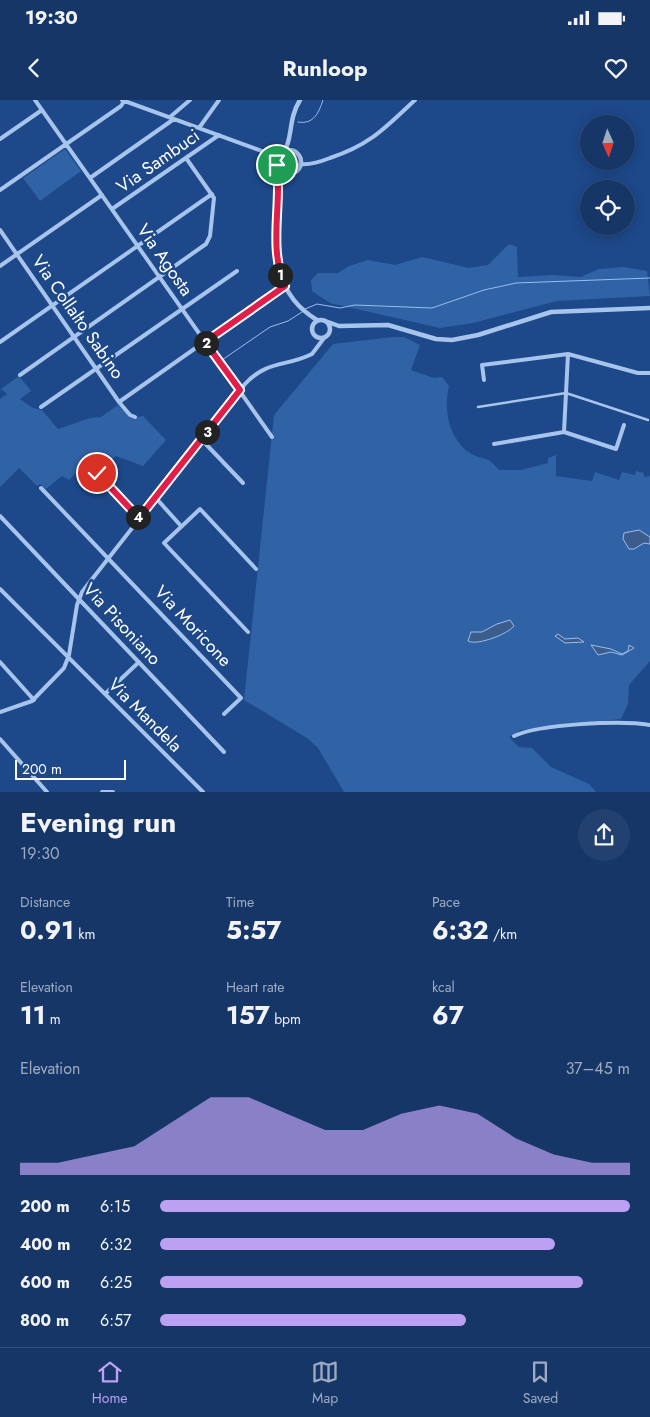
<!DOCTYPE html>
<html lang="en">
<head>
<meta charset="utf-8">
<style>
  :root { --surface:#163667; --page:#234170; --text:#f1f3f6; --muted:#9eabc0; --line:#35507b; --accent:#bca0f2 }
  body { margin:0; font-family:Jost,sans-serif; background:var(--page); color:var(--text); height:100vh; display:flex; flex-direction:column; font-size:19px; white-space:nowrap }
  * { box-sizing:border-box; margin:0 }
  p { font-size:16px; color:var(--muted) }
  .icon { flex:none; width:28px; height:28px; fill:none; stroke:currentColor; stroke-width:2; stroke-linecap:round; stroke-linejoin:round }
  .map { position:relative; height:692px; overflow:hidden }
  .sheet { display:flex; flex-direction:column; background:var(--surface); flex:1 }
  .sheet>* { flex:none }
  .needle { width:32px; rotate:177deg }
  .tools { position:absolute; left:580px; top:15px; display:grid; gap:10px }
  .tools a { display:grid; place-items:center; width:55px; height:55px; border-radius:50%; background:var(--surface); box-shadow:0 2px 12px #0003,0 0 0 1px var(--line); font-size:25px }
  .scale { position:absolute; left:15px; bottom:12px; width:111px; box-sizing:border-box; padding-left:5px; border:2px solid #fff; border-top:0; font-size:14px; line-height:18px; white-space:nowrap; color:#fff; -webkit-text-stroke:4px #1d4889; paint-order:stroke }
  .pin { position:absolute; display:grid; place-items:center; width:42px; height:42px; color:#fff; margin:-21px; border:2px solid #fff; border-radius:50%; box-shadow:0 1px 5px #0007 }
  .km { position:absolute; width:25px; height:25px; margin:-12px; border-radius:50%; background:#222; color:#fff; font-size:14px; line-height:25px; text-align:center }
  .round { display:grid; place-items:center; flex:none; width:52px; height:52px; border-radius:26px; background:var(--page) }
  .summary { display:flex; align-items:center; justify-content:space-between; height:85px; padding:0 20px }
  h1 { font-size:28px; font-weight:700; line-height:38px }
  .stats { display:grid; grid-template-columns:repeat(3,1fr); gap:8px; height:85px; padding:5px 20px }
  .stats div { display:grid; align-content:center }
  .stats b { font-size:25px; font-weight:700 }
  .stats small { font-size:14px; font-weight:400 }
  .stats p { font-size:14px }
  .chart { height:140px; padding:10px 20px }
  .chart p { display:flex; justify-content:space-between }
  .chart svg { width:100%; height:90px; margin-top:5px; fill:var(--accent); opacity:.7 }
  ul { padding:0 20px; list-style:none; font-size:16px }
  li { display:grid; grid-template-columns:80px 60px 1fr; align-items:center; height:38px }
  li i { height:12px; border-radius:6px; background:var(--accent) }
  .status { display:flex; justify-content:space-between; align-items:center; height:35px; padding:0 25px; background:var(--surface); direction:ltr }
  .status svg { height:14px; fill:currentColor }
  header { display:flex; justify-content:space-between; align-items:center; height:65px; padding:0 20px; background:var(--surface); font-size:22px; font-weight:700 }
  .tab-bar { display:flex; justify-content:space-around; align-items:center; height:70px; border-top:1px solid var(--line); background:var(--surface); font-size:14px; color:var(--muted) }
  .tab-bar a { display:grid; justify-items:center; gap:2px }
  .tab-bar .current { color:var(--accent) }
  .map>svg:first-child { display:block }
  .green { fill:#3062a6 }
  .water { fill:#3c5c8b; stroke:#9abeee }
  .lines { fill:none; stroke-linecap:round; stroke-linejoin:round }
  .stream { stroke:#9abeee; stroke-width:1 }
  .pedestrian { stroke:#a7c4ec; stroke-width:2.5 }
  .minor { stroke:#a7c4ec; stroke-width:4 }
  .tertiary { stroke:#a7c4ec; stroke-width:4.5 }
  .route-casing { stroke:#fff; stroke-width:10 }
  .route { stroke:#e11d48; stroke-width:6 }
  .labels { text-anchor:middle; stroke-width:5; stroke-linejoin:round; paint-order:stroke }
  .street-label { font-size:18px; fill:#fff; stroke:#1d4889 }
</style>
</head>
<body>
<div class="status"><b>19:30</b><svg viewBox="0 0 49 12"><path d="M0 12V9h3v3zM5 12V6h3v6zM10 12V3h3v9zM15 12V0h3v12zM26 1h20v11H26zM47 4h2v5h-2z"/></svg></div>
<header><svg class="icon" aria-label="back" viewBox="0 0 24 24"><path d="M15 5l-7 7 7 7"/></svg>Runloop<svg class="icon" aria-label="heart" viewBox="0 0 24 24"><path d="M12 20l-8-8c-3-5 5-10 8-4 3-6 11-1 8 4z"/></svg></header>
<div class="map">
<svg width="650" height="692" viewBox="0 0 650 692">
  <rect width="100%" height="100%" fill="#1d4889"/>
  <path class="green" d="M65,49L81,71L40,101L23,78Z
    M509,144L517,147L518,177L552,175L581,177L599,169L624,167L647,171L650,196L557,201L473,223L440,228L330,203L312,191L311,180L318,173H338L349,166L368,160L395,165L422,157L469,168L488,165Z
    M393,237H404L420,245L411,270L434,278L442,277L449,286C443,309 449,339 470,353C484,362 485,353 499,370H521L548,363V358L556,355V376L592,381L595,372L619,380L622,372L635,375L636,371L644,373V377L650,376V561L629,585L628,604L621,619L535,628L521,630L509,637L519,647L532,648L551,667L589,684L596,692H344L318,648L307,638L244,600L274,315L333,244Z
    M19,276L31,291L20,299L33,308L42,310L58,329L90,318L101,317L118,305L131,318L143,316L166,340L143,366L116,356L98,370L85,364L69,380L62,376L46,389L40,384L37,386L19,368L0,387V299L7,294L1,289Z"/>
  <path class="water" d="M639,430L650,437V444L644,443L634,449H629L623,439L624,433Z
    M510,520L514,526C508,534 477,546 468,541L471,532H482L497,524Z
    M558,534L565,539L578,538L584,542L565,543L555,536Z
    M591,545L611,549L622,554L628,551L629,545L634,548L622,555L611,552L598,555Z"/>
  <g class="lines">
    <path class="stream" d="M298,22C314,25 319,12 323,0
      M305,209L317,204L340,208L355,205L432,208L484,190L516,183L650,178
      M222,260L270,227L288,221L302,212"/>
    <path class="pedestrian" d="M478,307L566,293L648,320"/>
    <path class="minor" d="M35,0L272,337
      M122,0L278,57
      M170,17L190,0
      M199,28L219,0
      M0,39L42,10
      M300,64C311,65 320,62 330,58C370,45 385,28 415,0
      M90,78L174,19
      M0,90L121,6L125,0
      M112,109L219,35
      M0,130L119,302L130,315L135,317
      M0,166L102,95
      M0,242L212,94
      M20,275L206,144L210,136L214,98L186,58
      M484,280L482,265L568,254
      M119,302L285,185
      M41,307L237,171
      M624,325L616,349L564,332L568,254L638,273H650
      M201,339L243,383
      M494,344L564,332
      M97,373L139,418
      M41,388L241,598L224,614
      M155,397L181,426
      M0,416L224,652
      M0,489L203,692
      M248,532L164,443L200,409L256,469
      M0,562L34,600
      M105,594L139,562
      M0,612L32,601L64,568L69,555L77,505L82,492L245,284C267,260 286,267 312,254L324,238
      M514,636C540,624 621,620 650,625
      M0,639L47,692
      M102,692H113"/>
    <path class="tertiary" d="M277 62a12 12 0 1 1 24 0a12 12 0 1 1-24 0Z
      M284,52C293,38 288,19 300,0
      M277,65C285,121 256,183 317,220
      M280,87L284,76L288,74
      M312 229a9 9 0 1 1 18 0a9 9 0 1 1-18 0Z
      M328,222L339,226L388,225L436,239L452,240L478,235L551,212L650,208"/>
  </g>
  <g class="lines">
    <g class="route-casing">
      <path id="route" d="M97,373L139,418L240,290L205,242L285,186C268,147 282,105 277,65"/>
    </g>
    <use href="#route" class="route"/>
  </g>
  <g class="labels">
    <g class="street-label">
      <text transform="translate(158 61) rotate(-35)" y="6">Via Sambuci</text>
      <text transform="translate(165 160) rotate(55)" y="6">Via Agosta</text>
      <text transform="translate(78 217) rotate(55)" y="6">Via Collalto Sabino</text>
      <text transform="translate(122 524) rotate(47)" y="6">Via Pisoniano</text>
      <text transform="translate(193 526) rotate(47)" y="6">Via Moricone</text>
      <text transform="translate(145 615) rotate(45)" y="6">Via Mandela</text>
    </g>
  </g>
</svg>
<div class="tools">
<a><svg class="needle" viewBox="-14 -14 28 28"><path d="M0-13l5 13h-10z" fill="#e53935"/><path d="M0 13l5-13h-10z" fill="#9eabc0"/></svg></a>
<a><svg class="icon" aria-label="locate" viewBox="0 0 24 24"><circle cx="12" cy="12" r="6"/><path d="M12 2v4M12 18v4M2 12h4M18 12h4"/></svg></a>
</div>
<div class="scale">200 m</div>
<div class="pin" style="left:277px;top:65px;background:#1e9e55"><svg class="icon" aria-label="arrive" viewBox="0 0 24 24"><path d="M6 21V4h12l-3 4 3 4H6"/></svg></div>
<div class="pin" style="left:97px;top:373px;background:#d93025"><svg class="icon" aria-label="check" viewBox="0 0 24 24"><path d="M5 12l5 5 9-10"/></svg></div>
<b class="km" style="left:280px;top:175px">1</b>
<b class="km" style="left:206px;top:243px">2</b>
<b class="km" style="left:207px;top:332px">3</b>
<b class="km" style="left:138px;top:417px">4</b>
</div>
<section class="sheet">
<div class="summary"><div><h1>Evening run</h1><p>19:30</p></div><a class="round"><svg class="icon" aria-label="share" viewBox="0 0 24 24"><path d="M12 15V3M7 8l5-5 5 5M5 13v7h14v-7"/></svg></a></div>
<div class="stats">
<div><p>Distance</p><b>0.91<small> km</small></b></div>
<div><p>Time</p><b>5:57</b></div>
<div><p>Pace</p><b>6:32<small> /km</small></b></div>
</div>
<div class="stats">
<div><p>Elevation</p><b>11<small> m</small></b></div>
<div><p>Heart rate</p><b>157<small> bpm</small></b></div>
<div><p>kcal</p><b>67</b></div>
</div>
<div class="chart"><p><span>Elevation</span>37–45 m</p>
<svg viewBox="0 0 160 44" preserveAspectRatio="none"><path d="M0 44V38L10 38L20 34L30 30L40 18L50 6L60 6L70 14L80 22L90 22L100 14L110 10L120 14L130 26L140 34L150 38L160 38V44z"/></svg>
</div>
<ul>
<li><b>200 m</b>6:15<i style="width:100%"></i></li>
<li><b>400 m</b>6:32<i style="width:84%"></i></li>
<li><b>600 m</b>6:25<i style="width:90%"></i></li>
<li><b>800 m</b>6:57<i style="width:65%"></i></li>
</ul>
</section>
<nav class="tab-bar">
<a class="current"><svg class="icon" aria-label="home" viewBox="0 0 24 24"><path d="M3 11l9-7 9 7M6 9v11h12V9"/></svg>Home</a>
<a><svg class="icon" aria-label="map" viewBox="0 0 24 24"><path d="M3 6l6-2 6 2 6-2v14l-6 2-6-2-6 2zM9 4v14M15 6v14"/></svg>Map</a>
<a><svg class="icon" aria-label="saved" viewBox="0 0 24 24"><path d="M7 4h10v16l-5-4-5 4z"/></svg>Saved</a>
</nav>
</body>
</html>
